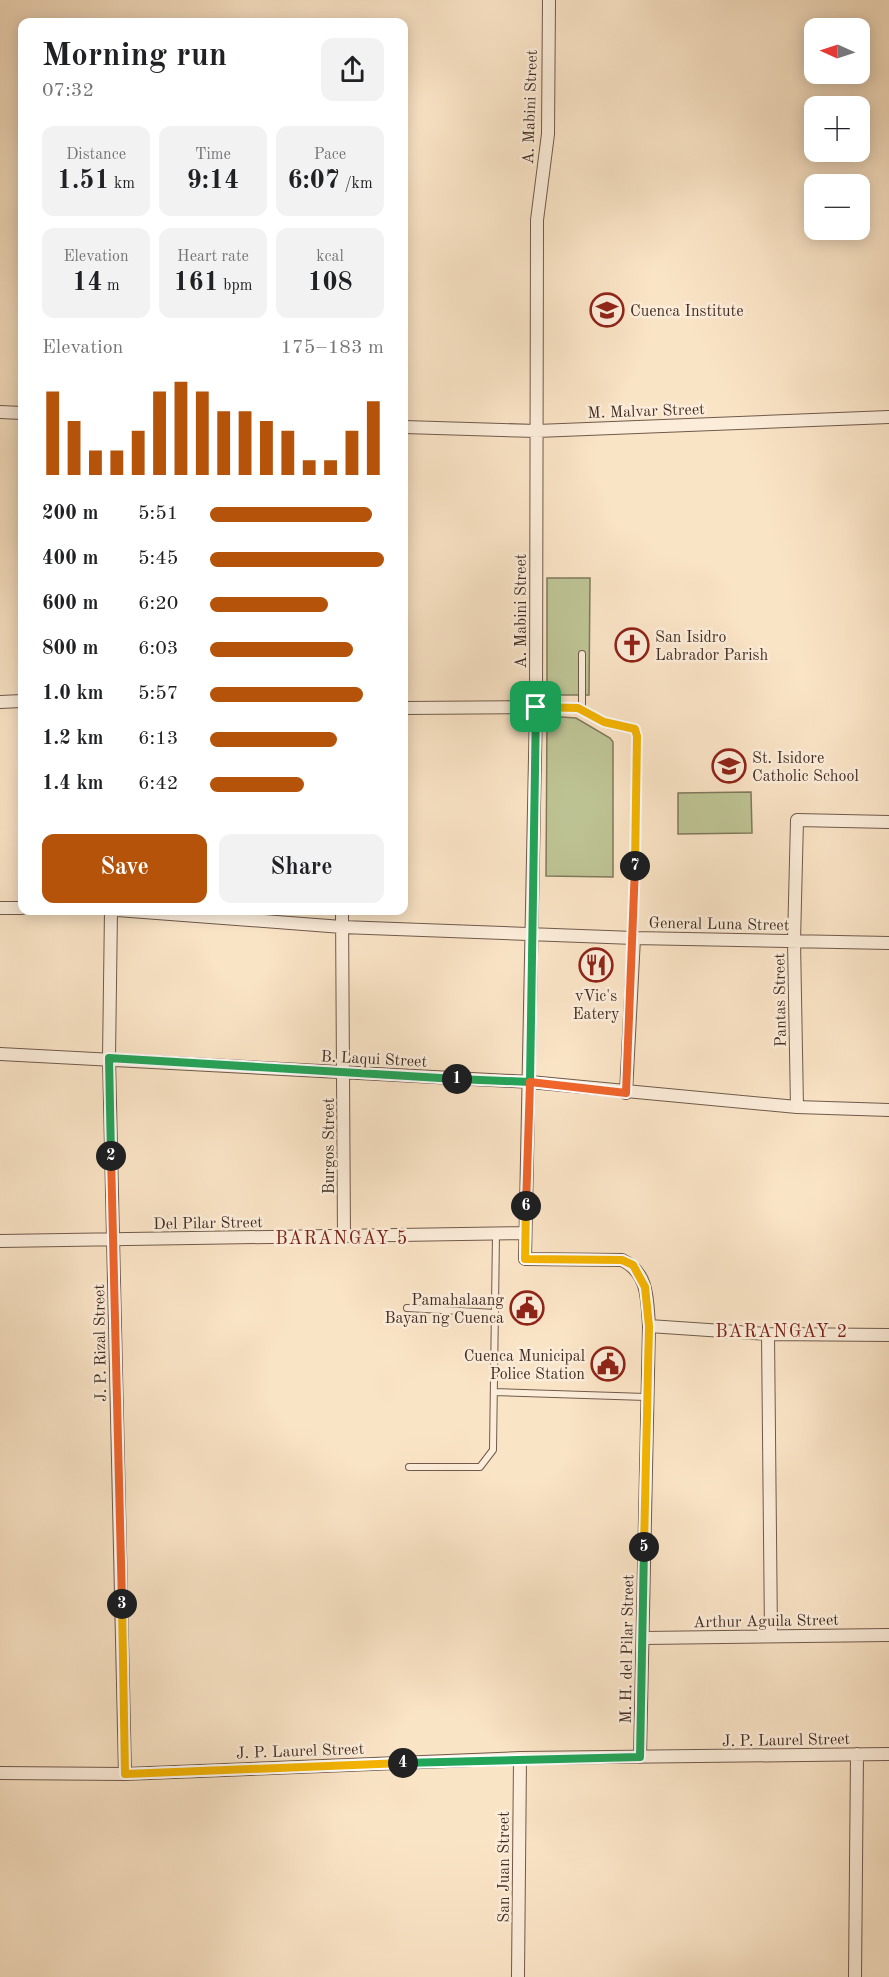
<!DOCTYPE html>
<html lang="en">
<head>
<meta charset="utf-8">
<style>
  :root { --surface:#fff; --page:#f2f2f2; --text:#202124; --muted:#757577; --accent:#b45309 }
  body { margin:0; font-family:"Old Standard TT",serif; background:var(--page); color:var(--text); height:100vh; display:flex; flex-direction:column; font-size:22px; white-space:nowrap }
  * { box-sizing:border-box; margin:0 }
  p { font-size:20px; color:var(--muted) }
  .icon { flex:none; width:33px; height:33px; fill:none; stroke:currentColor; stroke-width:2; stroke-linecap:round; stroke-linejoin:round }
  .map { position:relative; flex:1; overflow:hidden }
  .sheet { position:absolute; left:18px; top:18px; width:390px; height:897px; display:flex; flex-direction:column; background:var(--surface); border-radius:12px; box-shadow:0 3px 15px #0003 }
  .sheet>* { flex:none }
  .needle { width:39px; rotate:273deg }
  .controls { position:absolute; left:804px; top:18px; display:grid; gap:12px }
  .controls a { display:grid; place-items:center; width:66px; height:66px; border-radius:12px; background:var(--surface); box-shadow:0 3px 15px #0003; font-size:30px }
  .pin { position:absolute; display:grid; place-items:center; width:51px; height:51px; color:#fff; margin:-26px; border-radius:12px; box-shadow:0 3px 9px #0006 }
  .km { position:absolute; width:30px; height:30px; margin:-15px; border-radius:50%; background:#222; color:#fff; font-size:16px; line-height:30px; text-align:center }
  .round { display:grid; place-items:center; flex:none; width:63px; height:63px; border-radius:12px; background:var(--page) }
  .overview { display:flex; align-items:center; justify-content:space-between; height:102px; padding:0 24px }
  h1 { font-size:33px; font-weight:700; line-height:45px }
  .metrics { display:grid; grid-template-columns:repeat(3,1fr); gap:9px; height:102px; padding:6px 24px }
  .metrics div { display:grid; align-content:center; border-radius:12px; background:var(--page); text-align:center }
  .metrics b { font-size:26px; font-weight:700 }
  .metrics small { font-size:16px; font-weight:400 }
  .metrics p { font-size:16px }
  .chart { height:168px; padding:12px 24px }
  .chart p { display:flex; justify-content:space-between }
  .chart svg { width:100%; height:108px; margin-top:6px; stroke:var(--accent); stroke-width:6 }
  .action { display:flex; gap:12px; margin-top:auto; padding:12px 24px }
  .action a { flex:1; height:69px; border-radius:12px; background:var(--accent); color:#fff; font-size:24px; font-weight:700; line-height:69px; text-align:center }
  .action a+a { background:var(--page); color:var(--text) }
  ul { padding:0 24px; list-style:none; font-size:20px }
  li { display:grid; grid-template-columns:96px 72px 1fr; align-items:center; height:45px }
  li i { height:15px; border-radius:8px; background:var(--accent) }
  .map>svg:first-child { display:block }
  .green { fill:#bec495; stroke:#80785c; stroke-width:1.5 }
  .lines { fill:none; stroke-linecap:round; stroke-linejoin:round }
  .lane-casing { stroke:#705a4c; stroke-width:8 }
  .street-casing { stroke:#705a4c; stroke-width:14 }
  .lane { stroke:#fcedda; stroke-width:6 }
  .street { stroke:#fcedda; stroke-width:12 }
  .split-1-casing { stroke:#fff; stroke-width:12 }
  .split-2-casing { stroke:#fff; stroke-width:12 }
  .split-3-casing { stroke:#fff; stroke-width:12 }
  .split-4-casing { stroke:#fff; stroke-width:12 }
  .split-5-casing { stroke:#fff; stroke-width:12 }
  .split-6-casing { stroke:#fff; stroke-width:12 }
  .split-7-casing { stroke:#fff; stroke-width:12 }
  .split-8-casing { stroke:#fff; stroke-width:12 }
  .split-1 { stroke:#22a559; stroke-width:8 }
  .split-2 { stroke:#22a559; stroke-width:8 }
  .split-3 { stroke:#f0652b; stroke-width:8 }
  .split-4 { stroke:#f5b400; stroke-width:8 }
  .split-5 { stroke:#22a559; stroke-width:8 }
  .split-6 { stroke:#f5b400; stroke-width:8 }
  .split-7 { stroke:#f0652b; stroke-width:8 }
  .split-8 { stroke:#f5b400; stroke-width:8 }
  .labels { text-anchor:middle; stroke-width:5; stroke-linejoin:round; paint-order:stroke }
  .street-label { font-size:16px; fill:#422c23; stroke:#fcedda }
  .poi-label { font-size:16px; fill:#422c23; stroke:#fcedda; text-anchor:start }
  .neighbourhood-label { font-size:18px; letter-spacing:1.5px; fill:#7a1f14; stroke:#fcedda }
</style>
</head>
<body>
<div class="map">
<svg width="889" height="1977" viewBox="0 0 889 1977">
  <rect width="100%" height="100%" fill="#fae4c6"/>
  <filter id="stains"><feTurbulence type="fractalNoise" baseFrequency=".00333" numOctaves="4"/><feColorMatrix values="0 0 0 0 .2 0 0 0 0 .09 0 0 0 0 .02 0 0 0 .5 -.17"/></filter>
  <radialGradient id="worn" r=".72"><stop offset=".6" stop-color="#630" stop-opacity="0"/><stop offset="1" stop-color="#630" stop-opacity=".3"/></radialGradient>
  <path class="green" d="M547,578H590L589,695H547Z
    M547,716L576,718L610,738L613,742V877L546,876Z
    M751,792L752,833L678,834V793Z"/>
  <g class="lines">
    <g class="lane-casing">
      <path id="lane" d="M536,707L578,708L612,725L633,727L637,732L634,938
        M582,709V654
        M407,1308L495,1313
        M494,1392L646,1397
        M409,1467H480L493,1450L496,1234"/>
    </g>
    <g class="street-casing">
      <path id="street" d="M549,0L548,134L537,220L536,707L525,1259L622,1260C649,1273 647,1300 649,1326L640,1757
        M0,412L22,413
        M404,427L537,431L889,417
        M0,702L22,701
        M404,708L536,707
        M0,908H22
        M111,910L109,1058L125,1774
        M117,910L342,927L634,938L889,943
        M342,910L344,1237
        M0,1054L530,1082L797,1107L889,1110
        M626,1093L634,938
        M797,1107L794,941L797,820L889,822
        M0,1241L525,1233
        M649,1326L768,1334L889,1335
        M768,1334L771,1636
        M644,1638L889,1635
        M0,1773L125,1774L520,1758L889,1754
        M518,1977L520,1758
        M855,1977L857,1754"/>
    </g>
    <use href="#lane" class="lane"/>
    <use href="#street" class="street"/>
  </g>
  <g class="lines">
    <g class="split-1-casing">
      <path id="split-1" d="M457,1079L530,1082L536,707"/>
    </g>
    <g class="split-2-casing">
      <path id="split-2" d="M111,1156L109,1058L457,1079"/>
    </g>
    <g class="split-3-casing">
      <path id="split-3" d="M111,1156L122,1604"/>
    </g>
    <g class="split-4-casing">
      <path id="split-4" d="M122,1604L125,1774L403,1763"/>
    </g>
    <g class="split-5-casing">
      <path id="split-5" d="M403,1763L640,1757L644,1547"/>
    </g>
    <g class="split-6-casing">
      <path id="split-6" d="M526,1206L525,1259L622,1260L633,1265L645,1287L649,1326L644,1547"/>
    </g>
    <g class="split-7-casing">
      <path id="split-7" d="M526,1206L530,1082L626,1093L635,866"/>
    </g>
    <g class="split-8-casing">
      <path id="split-8" d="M536,707L578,708L604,722L635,729L637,736L635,866"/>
    </g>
    <use href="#split-1" class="split-1"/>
    <use href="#split-2" class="split-2"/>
    <use href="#split-3" class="split-3"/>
    <use href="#split-4" class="split-4"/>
    <use href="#split-5" class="split-5"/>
    <use href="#split-6" class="split-6"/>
    <use href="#split-7" class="split-7"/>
    <use href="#split-8" class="split-8"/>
  </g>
  <defs>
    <g id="school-ring" transform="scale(1.725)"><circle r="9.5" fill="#fcedda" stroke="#8f2418" stroke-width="1.5"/><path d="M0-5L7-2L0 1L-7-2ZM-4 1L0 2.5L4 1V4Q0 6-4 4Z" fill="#8f2418"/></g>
    <g id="church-ring" transform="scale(1.725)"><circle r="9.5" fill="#fcedda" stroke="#8f2418" stroke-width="1.5"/><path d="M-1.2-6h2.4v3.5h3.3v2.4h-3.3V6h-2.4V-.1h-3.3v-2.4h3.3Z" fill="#8f2418"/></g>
    <g id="restaurant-ring" transform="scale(1.725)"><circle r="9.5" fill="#fcedda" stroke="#8f2418" stroke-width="1.5"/><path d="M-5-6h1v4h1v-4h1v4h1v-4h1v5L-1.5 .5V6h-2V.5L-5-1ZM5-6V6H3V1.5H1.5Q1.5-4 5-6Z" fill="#8f2418"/></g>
    <g id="civic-ring" transform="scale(1.725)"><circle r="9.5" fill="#fcedda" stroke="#8f2418" stroke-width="1.5"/><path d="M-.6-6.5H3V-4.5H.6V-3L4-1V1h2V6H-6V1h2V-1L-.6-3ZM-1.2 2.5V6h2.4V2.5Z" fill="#8f2418"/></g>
  </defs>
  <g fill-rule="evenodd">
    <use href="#school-ring" x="607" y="310"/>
    <use href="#church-ring" x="632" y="645"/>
    <use href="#school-ring" x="729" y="766"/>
    <use href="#restaurant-ring" x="596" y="965"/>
    <use href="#civic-ring" x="527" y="1308"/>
    <use href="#civic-ring" x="608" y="1364"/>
  </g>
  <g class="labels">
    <g class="street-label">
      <text transform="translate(529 107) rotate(-88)" y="6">A. Mabini Street</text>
      <text transform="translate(646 410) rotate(-2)" y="6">M. Malvar Street</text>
      <text transform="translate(520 611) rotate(-90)" y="6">A. Mabini Street</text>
      <text transform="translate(719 923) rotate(1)" y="6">General Luna Street</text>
      <text transform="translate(779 1000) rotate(-91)" y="6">Pantas Street</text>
      <text transform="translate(374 1058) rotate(3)" y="6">B. Laqui Street</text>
      <text transform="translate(328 1146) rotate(-90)" y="6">Burgos Street</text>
      <text transform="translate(208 1222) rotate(-1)" y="6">Del Pilar Street</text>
      <text transform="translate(99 1343) rotate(-91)" y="6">J. P. Rizal Street</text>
      <text transform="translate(766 1620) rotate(-1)" y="6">Arthur Aguila Street</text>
      <text transform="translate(626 1649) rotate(-89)" y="6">M. H. del Pilar Street</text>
      <text transform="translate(786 1739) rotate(-1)" y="6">J. P. Laurel Street</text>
      <text transform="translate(300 1750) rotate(-2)" y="6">J. P. Laurel Street</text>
      <text transform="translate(503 1867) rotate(-90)" y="6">San Juan Street</text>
    </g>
    <g class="poi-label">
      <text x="630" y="316">Cuenca Institute</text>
      <text x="655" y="642">San Isidro<tspan x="655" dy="18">Labrador Parish</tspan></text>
      <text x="752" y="763">St. Isidore<tspan x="752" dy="18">Catholic School</tspan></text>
      <text x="596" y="1001" text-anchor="middle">vVic's<tspan x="596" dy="18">Eatery</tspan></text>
      <text x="504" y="1305" text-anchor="end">Pamahalaang<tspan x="504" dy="18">Bayan ng Cuenca</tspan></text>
      <text x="585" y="1361" text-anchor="end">Cuenca Municipal<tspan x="585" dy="18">Police Station</tspan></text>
    </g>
    <g class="neighbourhood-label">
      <text x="342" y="1244">BARANGAY 5</text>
      <text x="782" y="1337">BARANGAY 2</text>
    </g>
  </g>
  <rect width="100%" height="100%" filter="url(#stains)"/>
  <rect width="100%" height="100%" fill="url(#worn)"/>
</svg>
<div class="controls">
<a><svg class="needle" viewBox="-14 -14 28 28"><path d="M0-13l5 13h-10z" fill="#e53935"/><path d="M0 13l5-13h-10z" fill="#757577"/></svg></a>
<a>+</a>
<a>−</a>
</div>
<div class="pin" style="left:536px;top:707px;background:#1e9e55"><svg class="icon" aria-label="arrive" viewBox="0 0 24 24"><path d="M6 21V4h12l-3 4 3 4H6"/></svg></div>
<b class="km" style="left:457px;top:1079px">1</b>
<b class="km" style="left:111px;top:1156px">2</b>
<b class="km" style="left:122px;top:1604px">3</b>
<b class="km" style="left:403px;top:1763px">4</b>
<b class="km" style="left:644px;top:1547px">5</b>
<b class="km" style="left:526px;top:1206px">6</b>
<b class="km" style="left:635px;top:866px">7</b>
<section class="sheet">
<div class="overview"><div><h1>Morning run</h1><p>07:32</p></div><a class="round"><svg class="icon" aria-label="share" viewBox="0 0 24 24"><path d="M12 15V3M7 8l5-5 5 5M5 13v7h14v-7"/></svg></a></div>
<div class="metrics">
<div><p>Distance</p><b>1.51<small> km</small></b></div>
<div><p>Time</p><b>9:14</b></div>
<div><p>Pace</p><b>6:07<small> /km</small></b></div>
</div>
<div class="metrics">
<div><p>Elevation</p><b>14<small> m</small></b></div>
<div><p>Heart rate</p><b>161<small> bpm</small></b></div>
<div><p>kcal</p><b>108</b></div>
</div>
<div class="chart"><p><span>Elevation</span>175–183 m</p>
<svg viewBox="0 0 160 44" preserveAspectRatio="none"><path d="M5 44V10M15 44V22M25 44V34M35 44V34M45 44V26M55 44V10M65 44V6M75 44V10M85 44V18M95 44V18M105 44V22M115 44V26M125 44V38M135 44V38M145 44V26M155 44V14"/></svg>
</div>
<ul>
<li><b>200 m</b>5:51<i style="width:93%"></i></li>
<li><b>400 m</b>5:45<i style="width:100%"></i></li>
<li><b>600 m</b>6:20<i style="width:68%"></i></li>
<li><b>800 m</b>6:03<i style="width:82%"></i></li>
<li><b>1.0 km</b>5:57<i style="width:88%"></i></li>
<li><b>1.2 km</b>6:13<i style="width:73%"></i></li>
<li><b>1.4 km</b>6:42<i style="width:54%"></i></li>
</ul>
<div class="action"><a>Save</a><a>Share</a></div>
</section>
</div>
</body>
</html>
